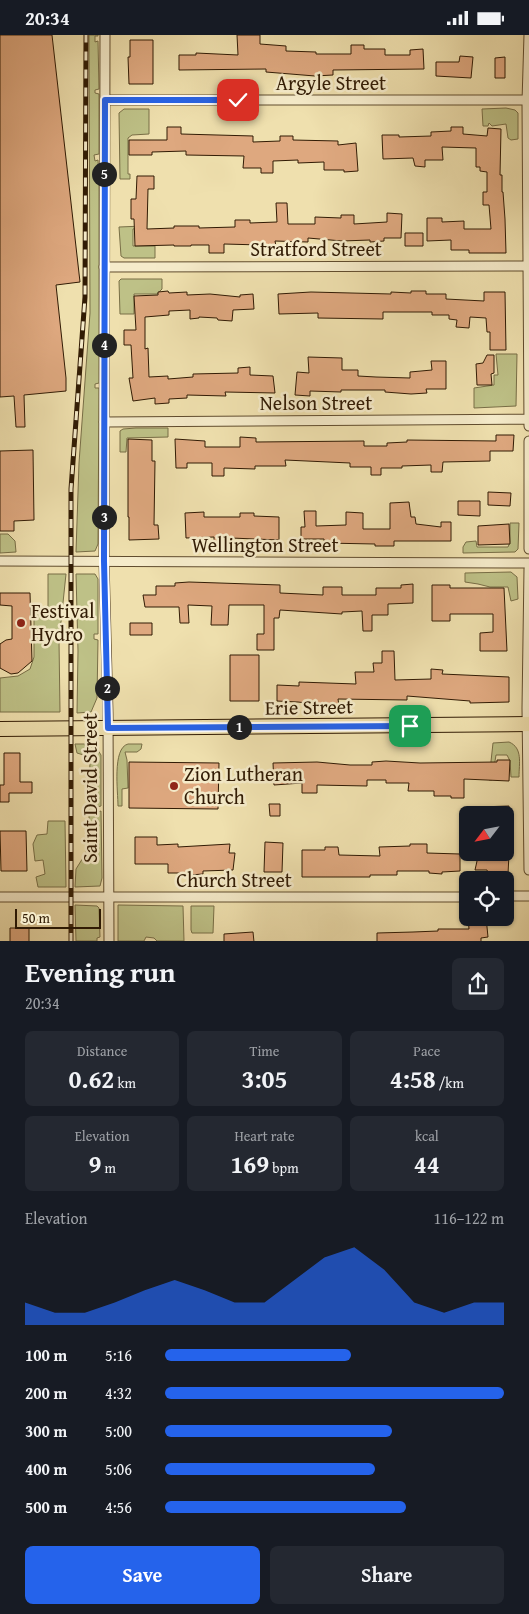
<!DOCTYPE html>
<html lang="en">
<head>
<meta charset="utf-8">
<style>
  :root { --surface:#171b24; --page:#242831; --text:#f1f3f6; --muted:#9ea1a6; --accent:#2563eb }
  body { margin:0; font-family:"Gentium Book Plus",serif; background:var(--page); color:var(--text); height:100vh; display:flex; flex-direction:column; font-size:19px; white-space:nowrap }
  * { box-sizing:border-box; margin:0 }
  p { font-size:16px; color:var(--muted) }
  .icon { flex:none; width:28px; height:28px; fill:none; stroke:currentColor; stroke-width:2; stroke-linecap:round; stroke-linejoin:round }
  .map { position:relative; height:906px; overflow:hidden }
  .drawer { display:flex; flex-direction:column; background:var(--surface); flex:1 }
  .drawer>* { flex:none }
  .needle { width:32px; rotate:238deg }
  .tools { position:absolute; left:459px; top:771px; display:grid; gap:10px }
  .tools a { display:grid; place-items:center; width:55px; height:55px; border-radius:8px; background:var(--surface); box-shadow:0 1px 4px #0004; font-size:25px }
  .scale { position:absolute; left:15px; bottom:12px; width:86px; box-sizing:border-box; padding-left:5px; border:2px solid #311b04; border-top:0; font-size:14px; line-height:18px; white-space:nowrap; color:#311b04; -webkit-text-stroke:4px #f5ebca; paint-order:stroke }
  .pin { position:absolute; display:grid; place-items:center; width:42px; height:42px; color:#fff; margin:-21px; border-radius:10px; box-shadow:0 2px 8px #0006 }
  .km { position:absolute; width:25px; height:25px; margin:-12px; border-radius:50%; background:#222; color:#fff; font-size:14px; line-height:25px; text-align:center }
  .round { display:grid; place-items:center; flex:none; width:52px; height:52px; border-radius:8px; background:var(--page) }
  .overview { display:flex; align-items:center; justify-content:space-between; height:85px; padding:0 25px }
  h1 { font-size:28px; font-weight:700; line-height:38px }
  .figures { display:grid; grid-template-columns:repeat(3,1fr); gap:8px; height:85px; padding:5px 25px }
  .figures div { display:grid; align-content:center; border-radius:8px; background:var(--page); text-align:center }
  .figures b { font-size:25px; font-weight:700 }
  .figures small { font-size:14px; font-weight:400 }
  .figures p { font-size:14px }
  .chart { height:140px; padding:10px 25px }
  .chart p { display:flex; justify-content:space-between }
  .chart svg { width:100%; height:90px; margin-top:5px; fill:var(--accent); opacity:.7 }
  .primary-button { display:flex; gap:10px; margin-top:auto; padding:10px 25px }
  .primary-button a { flex:1; height:58px; border-radius:8px; background:var(--accent); color:#fff; font-size:20px; font-weight:700; line-height:58px; text-align:center }
  .primary-button a+a { background:var(--page); color:var(--text) }
  ul { padding:0 25px; list-style:none; font-size:16px }
  li { display:grid; grid-template-columns:80px 60px 1fr; align-items:center; height:38px }
  li i { height:12px; border-radius:6px; background:var(--accent) }
  .status { display:flex; justify-content:space-between; align-items:center; height:35px; padding:0 25px; background:var(--surface); direction:ltr }
  .status svg { height:14px; fill:currentColor }
  .map>svg:first-child { display:block }
  .green { fill:#bec187; stroke:#786e46 }
  .building { fill:#dea87f; stroke:#311b04 }
  .lines { fill:none; stroke-linecap:round; stroke-linejoin:round }
  .street-casing { stroke:#604c2e; stroke-width:11 }
  .primary-casing { stroke:#311b04; stroke-width:16 }
  .street { stroke:#f5ebca; stroke-width:9 }
  .primary { stroke:#efe0ae; stroke-width:14 }
  .rail-casing { stroke:#311b04; stroke-width:5 }
  .rail { stroke:#f5ebca; stroke-width:3; stroke-dasharray:9; stroke-linecap:butt }
  .route-casing { stroke:#fff; stroke-width:10 }
  .route { stroke:#2563eb; stroke-width:6 }
  .poi-dot { fill:#8f2418; stroke:#f5ebca; stroke-width:2 }
  .labels { text-anchor:middle; stroke-width:5; stroke-linejoin:round; paint-order:stroke }
  .street-label { font-size:20px; fill:#311b04; stroke:#f5ebca }
  .poi-label { font-size:20px; fill:#311b04; stroke:#f5ebca; text-anchor:start }
</style>
</head>
<body>
<div class="status"><b>20:34</b><svg viewBox="0 0 49 12"><path d="M0 12V9h3v3zM5 12V6h3v6zM10 12V3h3v9zM15 12V0h3v12zM26 1h20v11H26zM47 4h2v5h-2z"/></svg></div>
<div class="map">
<svg width="529" height="907" viewBox="0 0 529 907">
  <rect width="100%" height="100%" fill="#efe0ae"/>
  <filter id="stains"><feTurbulence type="fractalNoise" baseFrequency=".004" numOctaves="4"/><feColorMatrix values="0 0 0 0 .2 0 0 0 0 .09 0 0 0 0 .02 0 0 0 .5 -.17"/></filter>
  <radialGradient id="worn" r=".72"><stop offset=".6" stop-color="#630" stop-opacity="0"/><stop offset="1" stop-color="#630" stop-opacity=".3"/></radialGradient>
  <path class="green" d="M89,0H98V1H95V7L98,6L99,54L95,55V58L99,59V119L94,120L95,126L98,125L99,143H97V146H99V348L95,349V353H99L98,509L95,516L76,517L79,428L90,278Z
    M506,73L515,75L518,78V104L511,105L508,103L506,89L492,91L489,88L488,91H483L482,74Z
    M124,74H149V99L132,100L128,103V139H130V144H120L119,78Z
    M143,191V193L133,194V211H155V223H124L121,221L119,192Z
    M121,244H162V254L157,259H134V279H120L119,246Z
    M496,319H517L516,371L474,373V353L494,350V340H498Z
    M136,393H168V402L127,403L126,417H120V396L123,394Z
    M510,488H519L518,514L515,517L463,518V512L466,507L476,506L477,512H508L510,507Z
    M0,499H8L15,506L16,517L0,518Z
    M511,537L517,542L518,564L511,566L508,552H490L478,549L465,547V538Z
    M48,539H66L59,606L60,677H0V643L18,641L30,634L34,622V577L48,576Z
    M76,539H95L98,544V599H94V604L98,605L97,663L91,677L77,678L78,616Z
    M509,707C523,713 519,728 519,742H511L510,726L507,720H496L492,745H489L493,708Z
    M94,709L101,720V771L97,772L98,777L101,776L102,843L100,851L75,852L76,834L86,818L89,786L90,722L77,718L75,709Z
    M128,709H142L141,714L137,717H125L127,725L128,753L122,754V771H118C118,757 112,713 128,709Z
    M48,786H65L66,852H38L36,842L45,839L43,825L35,826L33,809L37,800L47,799Z
    M75,870L97,871L99,873L100,902L97,903V906H76Z
    M118,870L183,871L184,906H157L154,903L146,902L144,906H118Z
    M191,871H214L213,898H192L191,895Z"/>
  <path class="building" d="M0,0H52L80,247L56,250L66,343V356L24,360L25,392H16L14,361L0,362Z
    M237,0H260V9L286,11V16L316,17V19H351V10H364V14H385V20H410V15L423,14L424,34L333,35V40L315,41L266,37V34L179,35V20H196V18L238,20Z
    M130,5H153V49H129L128,22H130Z
    M460,21L473,22L471,43L436,41V27H459Z
    M505,22V43H495V23Z
    M167,92H181V99L253,101V107L280,106V101H293V105L338,106V110L356,108L358,136L344,137V135H324V127L298,128V125L273,126V138H261V133H243L244,121L186,120V116L152,117V120H129V105H167Z
    M451,92H463V99L487,101L488,93L501,94L500,140H502V157H503L505,184L506,218H469V215H451V205L427,206V183H442V187L464,186V194H491L489,170H483V157H487V137L480,136V132H476V113L442,112L443,125H425V132L415,131L413,123L383,124L382,100H399V102L431,101V97L451,96Z
    M137,141H154V154H148L147,194L174,193V191H199V193L235,192V185H250V188L277,187L276,168H287L288,189H315V182L341,183V180H354V189L387,187V178L402,179L401,203H384V206L370,207V205L342,206L308,203V207L275,206L276,211L261,212V210L224,209V218H209V210H191V211H174V210L135,211L134,184H131V164H136Z
    M405,198H423V211H405Z
    M168,256L169,258L187,257V260L210,259L240,262V260L253,259L254,274L233,275L232,286L218,285L217,283L199,282V283L190,284V275L169,276V280L145,282V314L148,313L149,342L168,341V344L193,342V339L238,338V333L250,332V340L273,341L275,358L225,357L226,361L187,360V363L169,364V368L155,369V363L133,366L129,343H133L131,310H124V295H136L134,261L158,260V257Z
    M411,256H426V259H446V264L484,266V257H505L506,315H490V297H487L486,283L470,282L469,293L456,292L457,285L449,284V280H432V277H383V284L318,283V278L279,279L278,259L311,257L391,259V257L411,258Z
    M487,320H494V338L491,339L492,350H477L476,329L483,328Z
    M308,322L342,323V335H358V341L376,342L410,343V337L432,335L431,326H446V354H426L427,358L411,359L385,357V355H341V357L310,356V361L295,360L297,337L309,338Z
    M496,400H514L513,416H490V426L443,427L442,437H431V430L402,431V433H381V440H371V432H350V428L285,425L286,431H255V434L224,433V441H212V428H187V433H176L175,404L205,406V412H240V402L256,403V407L364,406V411H387V408L407,407V405L496,406Z
    M128,404L152,405V426H155L154,490H158L159,504L129,505V482H128Z
    M33,415L34,485L14,486V496H0V416Z
    M488,457L511,458L510,471L488,470Z
    M458,466H480V481L458,480Z
    M409,467L411,482H415L416,489L441,492V487H451V506H394V511H375V509L324,508V504H301V492H305L304,476H316V491L346,490V477L363,478V494H390V468Z
    M204,477V482H240V478H254V481L279,482V505L231,503V509H214V502L186,503L185,478Z
    M509,489L510,509L478,510V491Z
    M189,547L280,550V558L323,560V552H342V560H376V553H401V550L413,549V568L388,569V580H372V596H363L362,576L342,577V579L280,575L279,583H274V615H257V599H264V570H229L228,590H211L212,571L188,570L189,588H180L179,572H145L143,560H156V551H175V548Z
    M432,550H450V553H504L507,616H480V598L493,597V579H450V586H432Z
    M0,558H30L32,626L18,638L11,639L0,633V609L6,605L12,604V571L0,570Z
    M130,588H152V600H130Z
    M382,616H394L395,645L431,644V634L443,635L442,639L509,642V667L470,668V666L407,661V665L338,664L339,671H324V670L298,667L277,666V650L299,651V647L356,649L355,637H374L373,628H382Z
    M230,620H259V666H230Z
    M4,718H20V747H32V758H9V767H0V750H4Z
    M497,725H510L509,746L464,744V763H451V761H434V756H408L409,748H386V745H367V751L317,750V758H302V748L274,750L273,728L317,727L350,730H372V727L386,726L420,728L497,727Z
    M129,727L219,728L218,774L129,773Z
    M269,769H280V781H270Z
    M509,771V780H479V772Z
    M0,796H26L27,836H1Z
    M135,802H157V810L178,809V812L230,809L229,818H235L233,835L203,836V839L190,840V838H168V829H135Z
    M265,807L283,808L282,837H264Z
    M410,809H427V818L460,819V836L442,837V839L429,838V836H397V840H370V842H302V815H325V812H338L339,820L380,821L379,812L410,811Z
    M488,819H509L508,839L488,838L487,835H475L477,826L481,822L487,821Z
    M468,882H486L488,902L481,903V907H377V898L413,897L438,896V894H469Z
    M10,893H29V907H10Z
    M253,897L254,907H224V899Z"/>
  <g class="lines">
    <g class="street-casing">
      <path id="street" d="M105,0L104,526L108,679L109,907
        M529,0L527,67L529,391
        M105,65H527
        M104,232L528,231
        M104,387L529,384
        M529,406V514
        M0,526L529,528
        M529,534L527,673L529,835
        M505,861H529
        M0,862H468"/>
    </g>
    <g class="primary-casing">
      <path id="primary" d="M0,694L529,689"/>
    </g>
    <use href="#street" class="street"/>
    <use href="#primary" class="primary"/>
    <g class="rail-casing">
      <path id="rail" d="M71,907V454L85,262L86,0"/>
    </g>
    <use href="#rail" class="rail"/>
  </g>
  <g class="lines">
    <g class="route-casing">
      <path id="route" d="M238,65H105L104,526L108,693L410,691"/>
    </g>
    <use href="#route" class="route"/>
  </g>
  <g class="poi-dot">
    <circle cx="21" cy="588" r="5"/>
    <circle cx="174" cy="751" r="5"/>
  </g>
  <g class="labels">
    <g class="street-label">
      <text x="331" y="55">Argyle Street</text>
      <text x="316" y="221">Stratford Street</text>
      <text x="316" y="375">Nelson Street</text>
      <text x="265" y="517">Wellington Street</text>
      <text transform="translate(309 672) rotate(-1)" y="7">Erie Street</text>
      <text transform="translate(90 753) rotate(-90)" y="7">Saint David Street</text>
      <text x="234" y="852">Church Street</text>
    </g>
    <g class="poi-label">
      <text x="31" y="583">Festival<tspan x="31" dy="23">Hydro</tspan></text>
      <text x="184" y="746">Zion Lutheran<tspan x="184" dy="23">Church</tspan></text>
    </g>
  </g>
  <rect width="100%" height="100%" filter="url(#stains)"/>
  <rect width="100%" height="100%" fill="url(#worn)"/>
</svg>
<div class="tools">
<a><svg class="needle" viewBox="-14 -14 28 28"><path d="M0-13l5 13h-10z" fill="#e53935"/><path d="M0 13l5-13h-10z" fill="#9ea1a6"/></svg></a>
<a><svg class="icon" aria-label="locate" viewBox="0 0 24 24"><circle cx="12" cy="12" r="6"/><path d="M12 2v4M12 18v4M2 12h4M18 12h4"/></svg></a>
</div>
<div class="scale">50 m</div>
<div class="pin" style="left:410px;top:691px;background:#1e9e55"><svg class="icon" aria-label="arrive" viewBox="0 0 24 24"><path d="M6 21V4h12l-3 4 3 4H6"/></svg></div>
<div class="pin" style="left:238px;top:65px;background:#d93025"><svg class="icon" aria-label="check" viewBox="0 0 24 24"><path d="M5 12l5 5 9-10"/></svg></div>
<b class="km" style="left:239px;top:692px">1</b>
<b class="km" style="left:107px;top:653px">2</b>
<b class="km" style="left:104px;top:482px">3</b>
<b class="km" style="left:104px;top:310px">4</b>
<b class="km" style="left:104px;top:139px">5</b>
</div>
<section class="drawer">
<div class="overview"><div><h1>Evening run</h1><p>20:34</p></div><a class="round"><svg class="icon" aria-label="share" viewBox="0 0 24 24"><path d="M12 15V3M7 8l5-5 5 5M5 13v7h14v-7"/></svg></a></div>
<div class="figures">
<div><p>Distance</p><b>0.62<small> km</small></b></div>
<div><p>Time</p><b>3:05</b></div>
<div><p>Pace</p><b>4:58<small> /km</small></b></div>
</div>
<div class="figures">
<div><p>Elevation</p><b>9<small> m</small></b></div>
<div><p>Heart rate</p><b>169<small> bpm</small></b></div>
<div><p>kcal</p><b>44</b></div>
</div>
<div class="chart"><p><span>Elevation</span>116–122 m</p>
<svg viewBox="0 0 160 44" preserveAspectRatio="none"><path d="M0 44V33L10 38L20 38L30 33L40 27L50 22L60 27L70 33L80 33L90 22L100 11L110 6L120 17L130 33L140 38L150 33L160 33V44z"/></svg>
</div>
<ul>
<li><b>100 m</b>5:16<i style="width:55%"></i></li>
<li><b>200 m</b>4:32<i style="width:100%"></i></li>
<li><b>300 m</b>5:00<i style="width:67%"></i></li>
<li><b>400 m</b>5:06<i style="width:62%"></i></li>
<li><b>500 m</b>4:56<i style="width:71%"></i></li>
</ul>
<div class="primary-button"><a>Save</a><a>Share</a></div>
</section>
</body>
</html>
